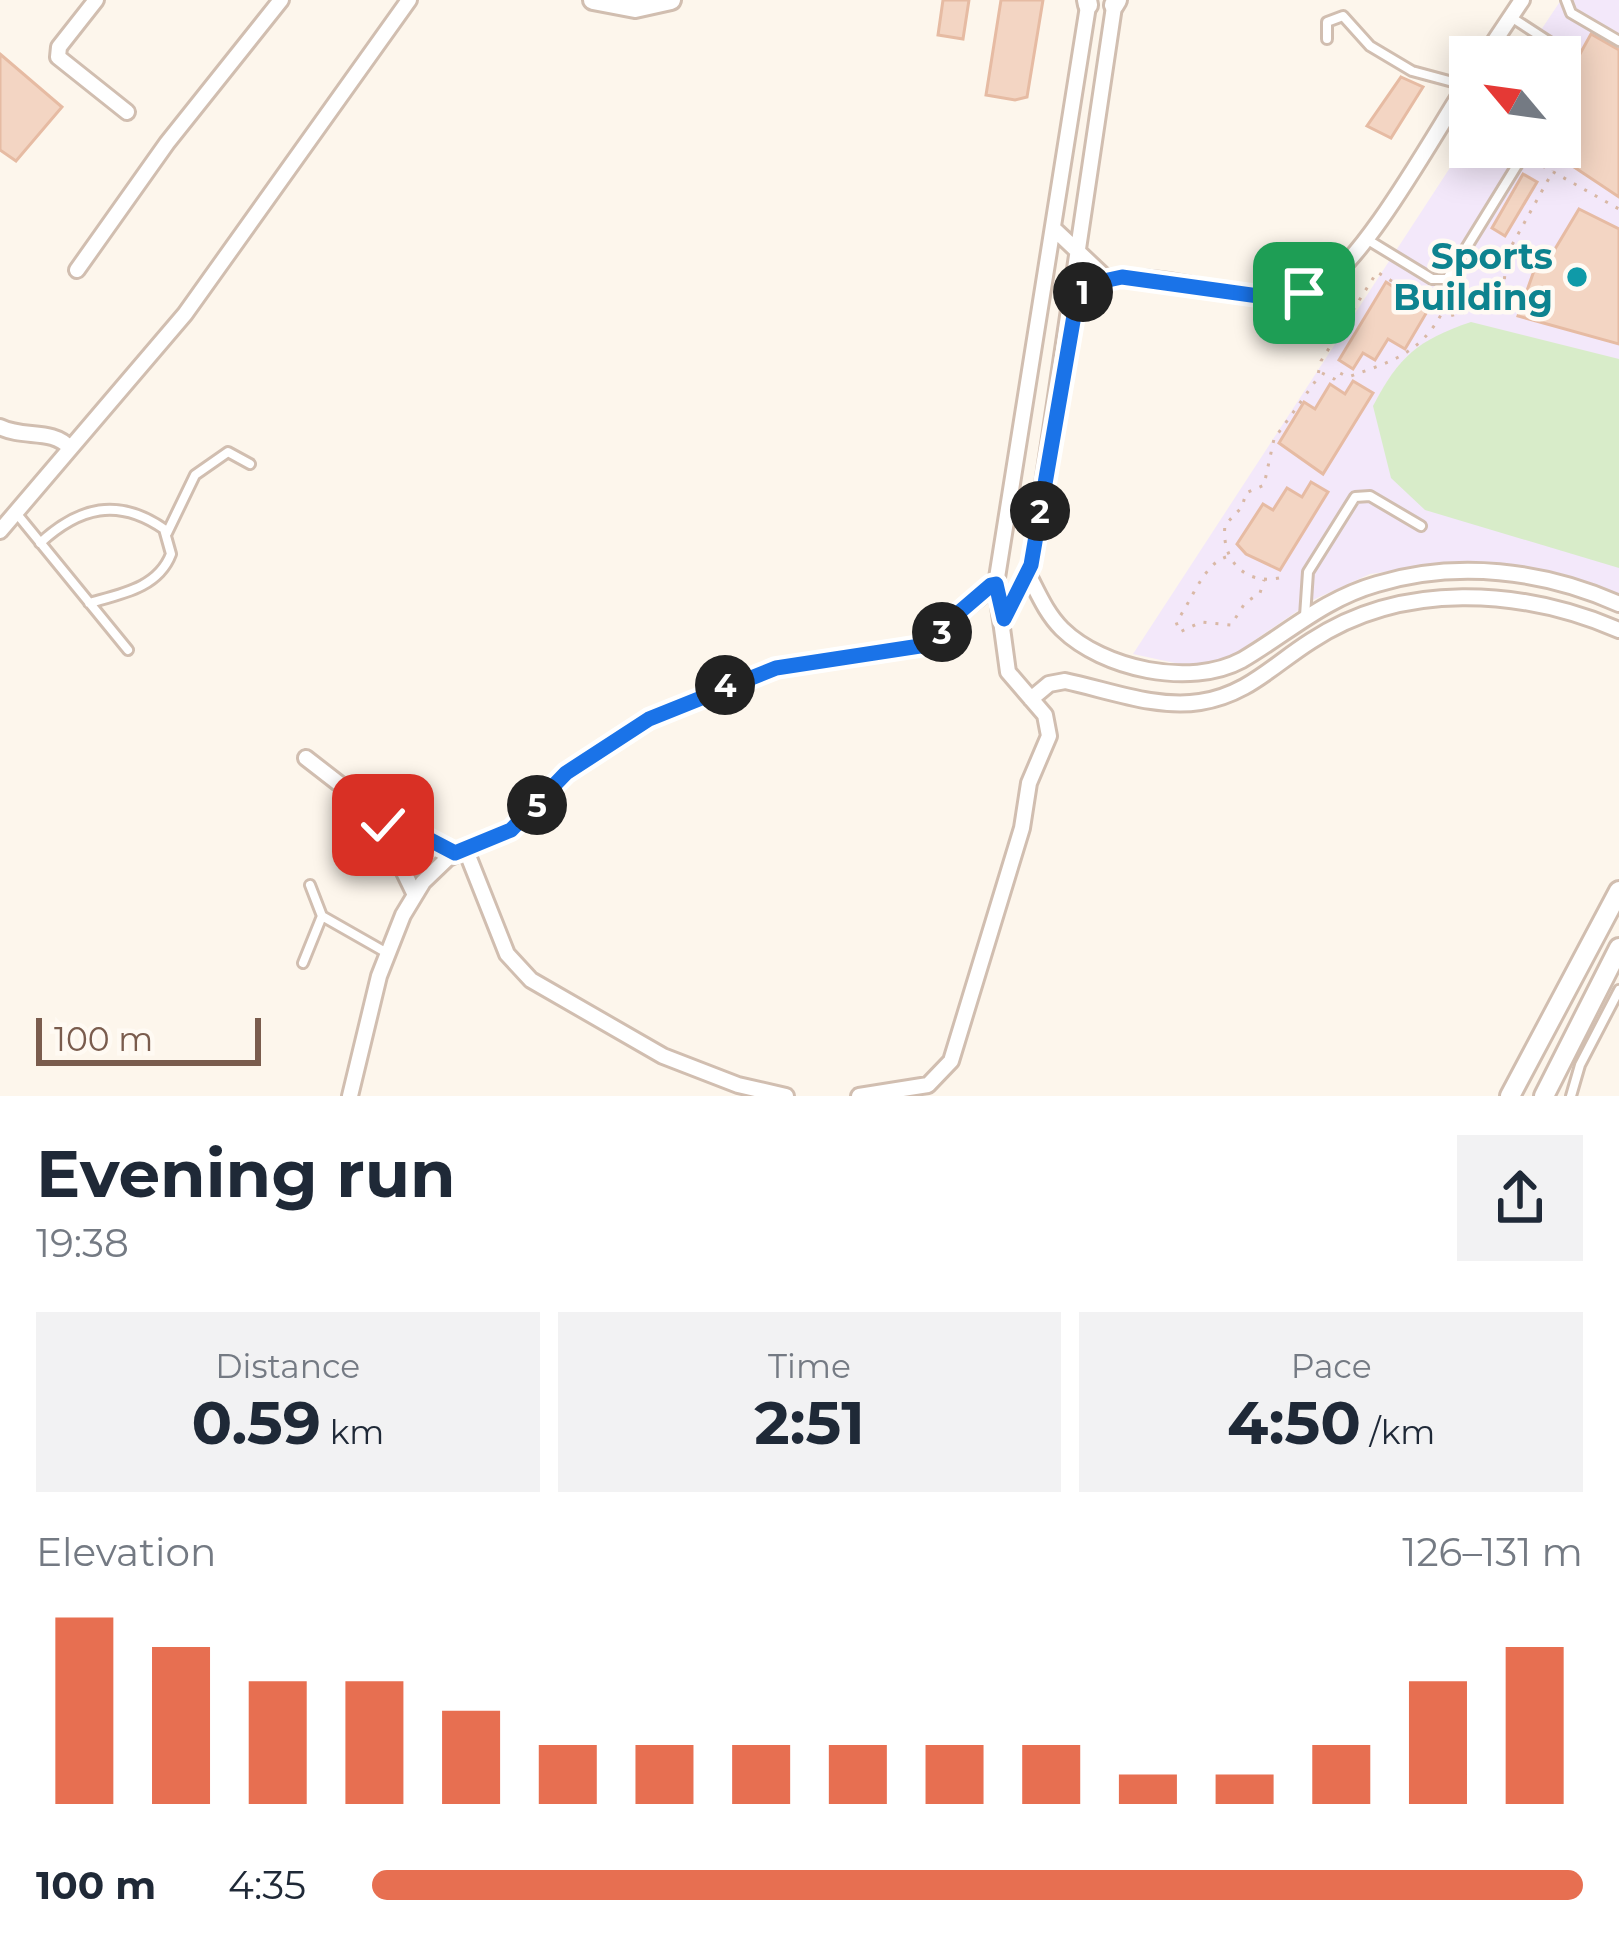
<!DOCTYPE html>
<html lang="en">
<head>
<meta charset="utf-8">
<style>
  :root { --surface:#fff; --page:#f2f2f3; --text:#1f2937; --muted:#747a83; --accent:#e76f51 }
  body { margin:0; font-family:Montserrat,sans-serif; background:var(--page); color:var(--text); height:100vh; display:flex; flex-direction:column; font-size:45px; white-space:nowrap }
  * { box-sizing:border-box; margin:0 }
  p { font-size:39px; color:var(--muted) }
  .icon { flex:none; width:66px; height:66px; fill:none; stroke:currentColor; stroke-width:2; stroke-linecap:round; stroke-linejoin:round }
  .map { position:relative; height:1096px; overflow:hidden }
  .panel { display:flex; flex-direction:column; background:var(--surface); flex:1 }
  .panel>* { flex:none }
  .needle { width:78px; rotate:299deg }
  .fabs { position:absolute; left:1449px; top:36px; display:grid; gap:24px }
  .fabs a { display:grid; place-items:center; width:132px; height:132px; border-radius:0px; background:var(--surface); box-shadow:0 6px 30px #0003; font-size:60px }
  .scale { position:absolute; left:36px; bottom:30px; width:225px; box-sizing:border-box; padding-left:12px; border:6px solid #7a5c4d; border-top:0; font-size:33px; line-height:42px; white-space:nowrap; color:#7a5c4d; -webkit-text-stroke:9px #fffaf3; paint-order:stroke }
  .pin { position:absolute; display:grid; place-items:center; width:102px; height:102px; color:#fff; margin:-51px; border-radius:24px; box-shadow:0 6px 18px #0006 }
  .km { position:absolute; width:60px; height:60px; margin:-30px; border-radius:50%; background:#222; color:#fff; font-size:33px; line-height:60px; text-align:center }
  .round { display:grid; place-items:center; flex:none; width:126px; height:126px; border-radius:0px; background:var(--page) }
  .headline { display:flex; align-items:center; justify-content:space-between; height:204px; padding:0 36px }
  h1 { font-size:66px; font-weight:700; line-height:90px }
  .metrics { display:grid; grid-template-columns:repeat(3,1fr); gap:18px; height:204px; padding:12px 36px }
  .metrics div { display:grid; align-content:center; border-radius:0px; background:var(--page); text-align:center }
  .metrics b { font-size:60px; font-weight:700 }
  .metrics small { font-size:33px; font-weight:400 }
  .metrics p { font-size:33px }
  .chart { height:336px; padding:24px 36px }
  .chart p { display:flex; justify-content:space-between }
  .chart svg { width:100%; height:216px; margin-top:12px; stroke:var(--accent); stroke-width:6 }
  ul { padding:0 36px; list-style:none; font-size:39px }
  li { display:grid; grid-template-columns:192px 144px 1fr; align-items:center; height:90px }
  li i { height:30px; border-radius:15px; background:var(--accent) }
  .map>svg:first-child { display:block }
  .education { fill:#f3e8fa }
  .green { fill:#d8ecc9 }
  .building { fill:#f3d5c3; stroke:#e6bba3; stroke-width:3 }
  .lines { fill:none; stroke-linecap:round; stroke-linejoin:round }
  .service-casing { stroke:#d1beb0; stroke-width:14 }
  .minor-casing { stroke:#d1beb0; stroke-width:20 }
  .tertiary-casing { stroke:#d1beb0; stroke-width:24 }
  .path { stroke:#d9b8a5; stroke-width:3; stroke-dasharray:3 9; stroke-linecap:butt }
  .service { stroke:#fff; stroke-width:8 }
  .minor { stroke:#fff; stroke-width:14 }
  .tertiary { stroke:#fff; stroke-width:18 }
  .route-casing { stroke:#fff; stroke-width:24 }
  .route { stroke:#1a73e8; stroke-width:15 }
  .culture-dot { fill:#0f9aa8; stroke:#fffaf3; stroke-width:4.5 }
  .labels { text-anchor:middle; stroke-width:9; stroke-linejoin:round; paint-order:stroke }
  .culture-label { font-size:36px; font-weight:bold; fill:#0d838f; stroke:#fffaf3; text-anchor:end }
</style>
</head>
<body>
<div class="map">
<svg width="1619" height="1096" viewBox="0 0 1619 1096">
  <rect width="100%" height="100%" fill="#fdf6ec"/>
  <path class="education" d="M1561,0H1619V596L1487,563L1439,564L1370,574L1315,599L1233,655L1212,663L1184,665L1133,654L1470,137V147H1560V57H1523Z"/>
  <path class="green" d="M1471,322L1619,359V568L1425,510L1391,478L1373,406C1399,356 1418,340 1471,322Z"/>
  <path class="building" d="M943,0H969L963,39L938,35Z
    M1001,0H1043L1027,97L1015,100L986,95Z
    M1591,34L1619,50V197L1544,147H1560V90Z
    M0,54L62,107L16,161L0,150Z
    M1401,77L1423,87L1391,138L1367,126Z
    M1523,174L1537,182L1505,236L1492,228Z
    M1579,209L1619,229V344L1518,316L1541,251L1552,254Z
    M1386,282L1428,310L1405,349L1388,339L1375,360L1363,353L1353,369L1339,360Z
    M1353,381L1373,393L1323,474L1279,443L1304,402L1315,409L1330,384L1345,394Z
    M1311,482L1328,492L1280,570L1246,554L1237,544L1263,504L1273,510L1287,488L1302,497Z"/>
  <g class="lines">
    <g class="service-casing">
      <path id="service" d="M1566,0L1571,13L1619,41
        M1511,17L1565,52L1560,71
        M1327,39V22L1343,16L1370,46L1412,71L1464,85
        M1368,240L1432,279H1447L1519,162L1521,147
        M17,514L128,650
        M167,533L195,475L228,452L250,464
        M40,543C79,507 118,497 164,529L171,554C158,588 121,594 89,603
        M1305,616L1308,572L1355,497L1370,496L1421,526
        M322,916L387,953
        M303,963L322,916L310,885
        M1571,1096L1580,1065L1619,990"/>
    </g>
    <g class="minor-casing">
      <path id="minor" d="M96,0L59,47L58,57L127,112
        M1484,57L1522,0
        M1053,228L1107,279
        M77,270L167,143L281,0
        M1072,304C1125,238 1247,324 1319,286C1365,262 1438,127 1470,79
        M0,427C24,439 52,428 70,448
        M0,531L185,314L409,0
        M1028,574C1038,593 1046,613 1062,629C1103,669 1190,688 1242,660C1288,633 1324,599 1377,584C1456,560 1544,570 1619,604
        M1003,619L1031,565L1115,0
        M1031,699L1049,684L1065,681C1108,690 1156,709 1200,702C1247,695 1273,665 1311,641C1402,581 1521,588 1619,630
        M306,758L373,810L455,853
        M376,814L414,893
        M465,848L507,954L531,980L663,1056L738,1085L786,1096
        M350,1096L379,976L403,915L423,882L448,858L511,830L566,773L648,719L776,668L920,646L996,584
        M859,1096L928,1085L951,1061L1022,828L1029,783L1049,736L1045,715L1008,672L996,584L1089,0"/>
    </g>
    <g class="tertiary-casing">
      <path id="tertiary" d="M593,0L635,8L671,0
        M1087,0L1088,5
        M1114,5L1117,0
        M1510,1096L1619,891
        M1544,1096L1619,948"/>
    </g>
    <path class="path" d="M1532,160L1619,209
      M1322,373L1334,379L1338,372L1348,377C1390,362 1420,354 1442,313
      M1226,557C1203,564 1191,603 1176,622L1180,632L1201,622L1231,625L1245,603L1260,593L1264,580
      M1279,578C1244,585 1221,559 1225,525L1242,507L1246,493L1264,485L1274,439L1317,379L1321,361L1377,272L1449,316L1487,307L1503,293L1507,254L1553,171"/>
    <use href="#service" class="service"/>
    <use href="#minor" class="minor"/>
    <use href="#tertiary" class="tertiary"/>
  </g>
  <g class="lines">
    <g class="route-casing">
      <path id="route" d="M383,825L373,810L455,853L511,830L566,773L649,719L776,668L920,646L991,585L996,584L1004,619L1031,565L1077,298L1099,282L1122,277L1273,298L1304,293"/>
    </g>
    <use href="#route" class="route"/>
  </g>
  <circle class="culture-dot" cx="1577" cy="277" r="12"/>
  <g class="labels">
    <g class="culture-label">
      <text x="1553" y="269">Sports<tspan x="1553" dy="41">Building</tspan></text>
    </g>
  </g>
</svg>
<div class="fabs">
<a><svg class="needle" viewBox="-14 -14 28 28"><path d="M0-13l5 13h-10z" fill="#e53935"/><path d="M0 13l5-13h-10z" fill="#747a83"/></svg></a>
</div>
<div class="scale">100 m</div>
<div class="pin" style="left:1304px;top:293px;background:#1e9e55"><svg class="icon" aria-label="arrive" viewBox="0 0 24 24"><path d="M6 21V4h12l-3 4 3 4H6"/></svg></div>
<div class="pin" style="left:383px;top:825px;background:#d93025"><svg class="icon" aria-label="check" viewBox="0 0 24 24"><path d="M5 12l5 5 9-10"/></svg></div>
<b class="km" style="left:1083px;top:292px">1</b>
<b class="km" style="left:1040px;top:511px">2</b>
<b class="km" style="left:942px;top:632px">3</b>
<b class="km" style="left:725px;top:685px">4</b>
<b class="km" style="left:537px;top:805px">5</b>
</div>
<section class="panel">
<div class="headline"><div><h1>Evening run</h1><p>19:38</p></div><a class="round"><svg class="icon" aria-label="share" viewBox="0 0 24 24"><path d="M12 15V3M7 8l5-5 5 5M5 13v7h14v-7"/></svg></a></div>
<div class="metrics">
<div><p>Distance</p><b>0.59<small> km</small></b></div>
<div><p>Time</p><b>2:51</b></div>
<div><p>Pace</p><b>4:50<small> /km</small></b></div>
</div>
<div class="chart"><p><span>Elevation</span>126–131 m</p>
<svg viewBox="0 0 160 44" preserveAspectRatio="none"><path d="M5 44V6M15 44V12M25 44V19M35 44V19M45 44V25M55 44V32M65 44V32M75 44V32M85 44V32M95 44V32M105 44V32M115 44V38M125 44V38M135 44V32M145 44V19M155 44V12"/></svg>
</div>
<ul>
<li><b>100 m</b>4:35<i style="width:100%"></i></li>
</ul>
</section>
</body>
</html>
